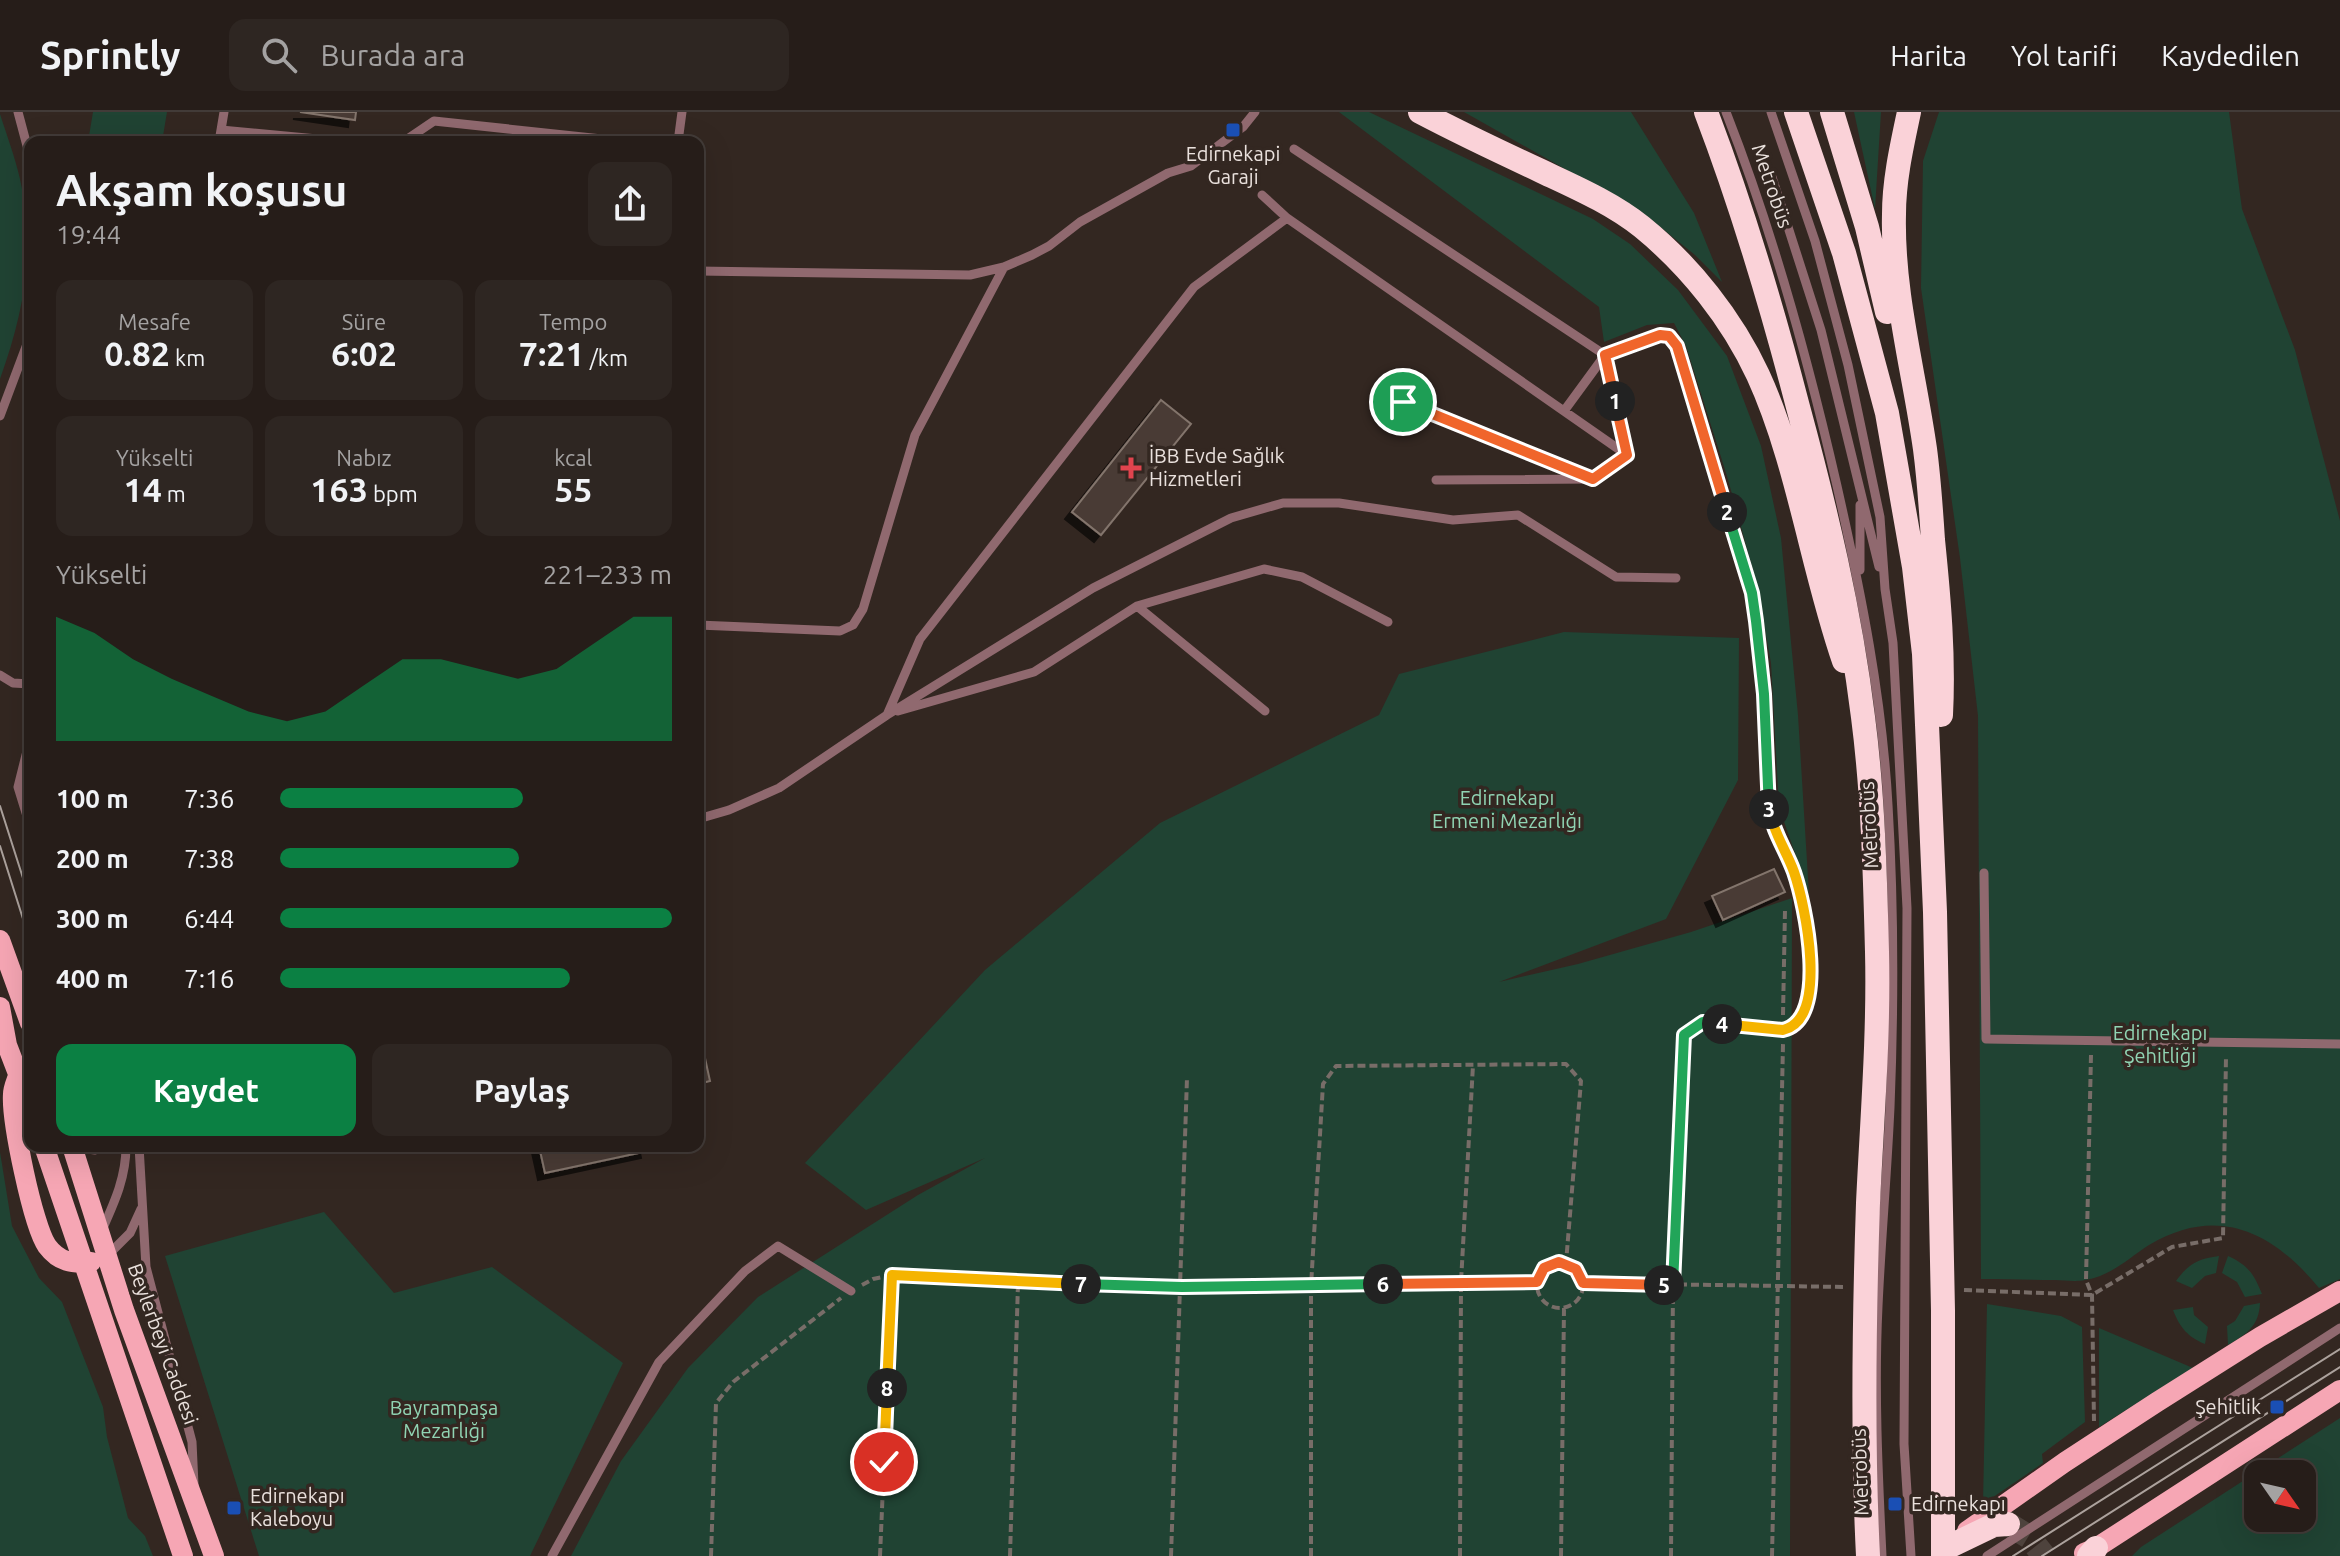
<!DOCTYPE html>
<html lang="tr">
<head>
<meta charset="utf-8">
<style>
  :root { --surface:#261d19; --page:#2e2622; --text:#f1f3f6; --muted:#a4a2a2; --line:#423b38; --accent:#0b8043 }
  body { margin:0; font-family:Ubuntu,sans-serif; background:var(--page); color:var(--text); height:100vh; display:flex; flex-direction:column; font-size:30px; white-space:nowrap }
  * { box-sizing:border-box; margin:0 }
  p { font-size:26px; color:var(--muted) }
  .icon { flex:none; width:44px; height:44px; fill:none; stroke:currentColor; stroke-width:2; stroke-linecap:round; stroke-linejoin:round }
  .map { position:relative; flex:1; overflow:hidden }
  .side { position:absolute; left:24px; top:24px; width:680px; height:1016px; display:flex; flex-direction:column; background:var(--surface); border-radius:16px; box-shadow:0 8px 32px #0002,0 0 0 2px var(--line) }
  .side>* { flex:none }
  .needle { width:52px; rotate:124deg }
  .tools { position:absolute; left:2244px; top:1348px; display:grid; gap:16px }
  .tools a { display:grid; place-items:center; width:72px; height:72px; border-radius:16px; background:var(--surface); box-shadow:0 8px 32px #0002,0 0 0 2px var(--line); font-size:40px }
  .pin { position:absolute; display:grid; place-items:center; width:68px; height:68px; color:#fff; margin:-34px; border:4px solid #fff; border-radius:50%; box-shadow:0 2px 8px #0007 }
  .km { position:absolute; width:40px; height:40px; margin:-20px; border-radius:50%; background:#222; color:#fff; font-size:22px; line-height:40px; text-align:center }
  .round { display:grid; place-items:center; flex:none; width:84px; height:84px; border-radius:16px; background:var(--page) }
  .head { display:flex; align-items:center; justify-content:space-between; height:136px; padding:0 32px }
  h1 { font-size:44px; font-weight:600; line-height:60px }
  .stats { display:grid; grid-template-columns:repeat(3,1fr); gap:12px; height:136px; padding:8px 32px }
  .stats div { display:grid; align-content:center; border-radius:16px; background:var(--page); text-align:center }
  .stats b { font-size:34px; font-weight:600 }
  .stats small { font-size:22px; font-weight:400 }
  .stats p { font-size:22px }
  .chart { height:224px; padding:16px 32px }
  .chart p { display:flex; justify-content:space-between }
  .chart svg { width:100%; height:144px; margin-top:8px; fill:var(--accent); opacity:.7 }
  .cta { display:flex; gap:16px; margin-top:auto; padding:16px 32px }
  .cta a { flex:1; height:92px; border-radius:16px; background:var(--accent); color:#fff; font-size:32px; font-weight:600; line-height:92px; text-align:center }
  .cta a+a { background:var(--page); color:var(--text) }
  ul { padding:0 32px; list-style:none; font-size:26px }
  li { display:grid; grid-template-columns:128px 96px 1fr; align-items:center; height:60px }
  li i { height:20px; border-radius:10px; background:var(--accent) }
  header { display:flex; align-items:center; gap:48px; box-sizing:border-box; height:112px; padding:0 40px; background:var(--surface); border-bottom:2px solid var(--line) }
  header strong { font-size:38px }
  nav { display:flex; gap:44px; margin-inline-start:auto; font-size:28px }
  .search { width:560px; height:72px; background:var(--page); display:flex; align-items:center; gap:20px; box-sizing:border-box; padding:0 28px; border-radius:16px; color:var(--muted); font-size:30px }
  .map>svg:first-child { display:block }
  .green { fill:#204333; fill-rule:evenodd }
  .building { fill:#483b34; stroke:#83746c; stroke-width:2; filter:url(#shadow) }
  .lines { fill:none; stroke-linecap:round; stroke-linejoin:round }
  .highway-tunnel { stroke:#4e433d; stroke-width:24; stroke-dasharray:24 12; stroke-linecap:butt }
  .path { stroke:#786d68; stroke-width:4; stroke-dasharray:8 4; stroke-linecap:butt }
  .lane { stroke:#90696f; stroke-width:9 }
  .primary { stroke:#f6a6b4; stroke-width:20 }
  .highway { stroke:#fad2d8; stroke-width:24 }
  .tram { stroke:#aca29d; stroke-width:2 }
  .split-1-casing { stroke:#fff; stroke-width:16 }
  .split-2-casing { stroke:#fff; stroke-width:16 }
  .split-3-casing { stroke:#fff; stroke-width:16 }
  .split-4-casing { stroke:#fff; stroke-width:16 }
  .split-5-casing { stroke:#fff; stroke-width:16 }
  .split-6-casing { stroke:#fff; stroke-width:16 }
  .split-7-casing { stroke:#fff; stroke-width:16 }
  .split-8-casing { stroke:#fff; stroke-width:16 }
  .split-9-casing { stroke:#fff; stroke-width:16 }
  .split-1 { stroke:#f0652b; stroke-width:10 }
  .split-2 { stroke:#f0652b; stroke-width:10 }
  .split-3 { stroke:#22a559; stroke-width:10 }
  .split-4 { stroke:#f5b400; stroke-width:10 }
  .split-5 { stroke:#22a559; stroke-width:10 }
  .split-6 { stroke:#f0652b; stroke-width:10 }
  .split-7 { stroke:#22a559; stroke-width:10 }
  .split-8 { stroke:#f5b400; stroke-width:10 }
  .split-9 { stroke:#f5b400; stroke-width:10 }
  .transit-dot { fill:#1a4fb4; stroke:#332721; stroke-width:3 }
  .health-dot { fill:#e0444e; stroke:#332721; stroke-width:3 }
  .labels { text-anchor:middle; stroke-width:7; stroke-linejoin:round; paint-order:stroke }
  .poi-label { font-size:20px; fill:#eae1dd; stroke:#332721; text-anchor:start }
  .street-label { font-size:20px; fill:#eae1dd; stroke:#332721 }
  .park-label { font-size:20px; fill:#90d4b3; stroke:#332721 }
</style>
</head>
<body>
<header>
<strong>Sprintly</strong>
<div class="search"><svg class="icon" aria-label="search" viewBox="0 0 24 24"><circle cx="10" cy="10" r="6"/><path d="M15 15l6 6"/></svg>Burada ara</div>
<nav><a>Harita</a><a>Yol tarifi</a><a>Kaydedilen</a></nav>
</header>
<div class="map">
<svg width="2340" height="1444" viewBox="0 0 2340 1444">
  <defs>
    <filter id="shadow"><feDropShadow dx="-7" dy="7" stdDeviation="0" flood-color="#0009"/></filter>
  </defs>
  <rect width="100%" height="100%" fill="#332721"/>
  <path class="green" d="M93,0H167L162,30H88Z
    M1339,0H1369L1593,107L1630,132L1678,178L1727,244L1761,334L1781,426L1798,603L1809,782L1779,695L1771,551L1757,473L1727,364L1686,234L1674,211L1647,213L1604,230L1599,195Z
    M1464,0H1631L1694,101L1722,170L1695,143L1643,101Z
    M1854,0H1881L1875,97Z
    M1939,0H2229L2242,97L2295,238L2340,409V1167L2319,1176C2273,1120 2218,1092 2149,1133C2129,1146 2111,1164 2085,1168C2076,1170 2064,1168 2055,1168C2030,1168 2006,1167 1981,1167L1978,604L1960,446L1921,176L1923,49Z
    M0,2C7,24 15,45 20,67C36,139 24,200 0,267Z
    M1564,520L1739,526L1738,668L1666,807L1499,870L1578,852L1691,820L1792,786L1790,1444H571L621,1349L688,1256L758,1185L918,1083L985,1046L866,1098L805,1051L985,858L1160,711L1379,603L1399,562Z
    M0,1040L12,1114L39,1166L62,1190L103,1295L107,1325L128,1406L145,1424L153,1444H0Z
    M324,1100L394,1181L492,1155L623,1251L530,1444H259L165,1144Z
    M2219,1144L2216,1161L2205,1164L2192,1176L2176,1169C2189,1151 2198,1147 2219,1144Z
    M2228,1144C2248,1153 2254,1162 2262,1182L2245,1185L2237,1170L2222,1161Z
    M2260,1191C2259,1214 2247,1222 2228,1233L2227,1214L2235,1209L2244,1194Z
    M1987,1192L2061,1204L2082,1215L2085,1310L2042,1342L2043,1351L1983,1392Z
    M2193,1195L2194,1203L2208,1215L2205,1232C2188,1225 2180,1216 2173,1198Z
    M2099,1216L2193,1256L2099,1315Z
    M2340,1306V1444H2132L2141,1435ZM2258,1362H2302V1406H2258Z"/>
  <path class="building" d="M300,0H356L355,8Z
    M1161,288L1191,312L1101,423L1072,400Z
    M1774,757L1785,780L1723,808L1712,784Z
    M698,914L710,969L698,972Z
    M539,1034H647L648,1039L545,1061Z"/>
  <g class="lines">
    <path class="highway-tunnel" d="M2008,1412L2029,1425L2044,1444"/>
    <path class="path" d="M1783,903L1785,798
      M2091,943L2086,1168L2092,1183L2094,1309
      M1537 1173a23 23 0 1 1 46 0a23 23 0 1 1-46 0Z
      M1583,1171L1847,1175
      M862,1173L873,1167L892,1163L1018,1171L1182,1175L1537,1170
      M1964,1178L2092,1183L2172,1135L2223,1126L2226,945
      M711,1444L716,1291L733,1270L841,1186
      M880,1444L892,1163
      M1010,1444L1018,1171
      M1171,1444L1187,966
      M1311,1444V1174L1323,972L1336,954L1566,952L1581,969L1566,1151
      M1460,1444L1461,1170L1473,953
      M1561,1444L1564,1196
      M1671,1444L1673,1173L1684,923L1703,910L1772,917
      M1772,1444L1783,932"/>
    <path class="lane" d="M18,0L30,45
      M1726,0C1774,122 1808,247 1837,374C1861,480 1882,585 1888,693C1894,793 1894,895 1890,995C1887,1061 1881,1128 1878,1194C1874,1277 1878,1361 1882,1444
      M1771,0L1815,129L1848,253L1880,405L1885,477L1893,531L1907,796L1904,1332L1911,1444
      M221,18L349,30
      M219,30L224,0
      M403,30L434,9L630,30
      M678,30L682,0
      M1294,37L1605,243L1627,343
      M1772,65L1821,218L1879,455
      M1262,83L1287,106L1627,343
      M698,159L970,163L1004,155L1032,143L1049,134L1080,110L1168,61L1191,54L1243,15L1255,0
      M1403,290L1593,367
      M1564,299L1605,243L1660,223L1669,224L1677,234L1752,481L1764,582L1766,685L1772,714L1793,758L1809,820L1808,891L1802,906L1792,916L1783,918
      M0,304L30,224
      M1436,368L1593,367L1627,343
      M1860,393V458
      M1137,494L1265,599
      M698,513L840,519L853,513L863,497L915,323L1004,155
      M0,563L13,571L30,572
      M898,599L1034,560L1137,494L1264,457L1302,465L1388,510
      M887,603L920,527L1194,175L1287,106
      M30,627L18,675L30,714
      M698,707L729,698L779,676L887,603L1093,476L1231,406L1283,391H1339L1453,408L1518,403L1616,465L1676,466
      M1984,761L1986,927L2340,932
      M139,1034L146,1155L192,1330L194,1373
      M74,1035L95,1038L109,1034
      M102,1118C115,1089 126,1065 126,1034
      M108,1143L130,1121L141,1097
      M552,1444L659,1250L745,1159L778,1134L851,1179
      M1987,1444L2340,1216"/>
    <path class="primary" d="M0,828L30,911
      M0,895L7,933L30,993
      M18,964C16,970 13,976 13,982C11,1008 33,1114 47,1134C59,1150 72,1152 91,1150
      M44,1034L183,1444
      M72,1034L124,1198L214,1444
      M1967,1419L2065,1350L2157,1290L2260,1225L2340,1179
      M2084,1441L2096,1436L2340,1278"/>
    <path class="highway" d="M1420,0C1460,21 1500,40 1541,59C1575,75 1612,91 1642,115C1690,154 1732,207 1758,263C1798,350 1812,457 1844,549
      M1706,0C1743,97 1772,195 1798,295C1826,398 1850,499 1863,605C1873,682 1875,762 1877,840C1879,923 1872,1007 1868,1091C1864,1209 1862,1326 1868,1444
      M1796,0L1844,141L1887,301L1914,455L1924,542L1935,800L1943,1199V1444
      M1832,0L1867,115L1887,200
      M1909,0C1902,33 1894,68 1894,102C1892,181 1914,259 1925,337C1929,367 1931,397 1933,428C1939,487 1944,544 1941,603
      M1946,1436L1994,1413L2008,1412
      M2089,1444L2096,1436"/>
    <path class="tram" d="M0,694L30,788
      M0,734L30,829
      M2013,1444L2340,1237
      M2042,1444L2340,1255"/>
  </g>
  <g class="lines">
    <g class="split-1-casing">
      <path id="split-1" d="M1403,290L1593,367L1627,343L1615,289"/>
    </g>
    <g class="split-2-casing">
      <path id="split-2" d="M1615,289L1605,243L1660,223L1669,224L1677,234L1727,400"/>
    </g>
    <g class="split-3-casing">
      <path id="split-3" d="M1727,400L1752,481L1756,509L1764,582L1769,697"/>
    </g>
    <g class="split-4-casing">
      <path id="split-4" d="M1722,912L1783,918C1830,907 1805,792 1794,760C1786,738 1773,720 1769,697"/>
    </g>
    <g class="split-5-casing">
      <path id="split-5" d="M1664,1173H1673L1684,923L1703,910L1722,912"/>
    </g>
    <g class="split-6-casing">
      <path id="split-6" d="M1383,1172L1537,1170L1544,1156L1559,1150L1576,1157L1583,1171L1664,1173"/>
    </g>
    <g class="split-7-casing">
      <path id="split-7" d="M1081,1172L1182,1175L1383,1172"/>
    </g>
    <g class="split-8-casing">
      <path id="split-8" d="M887,1276L892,1163L1081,1172"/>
    </g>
    <g class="split-9-casing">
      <path id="split-9" d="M884,1350L887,1276"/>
    </g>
    <use href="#split-1" class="split-1"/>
    <use href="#split-2" class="split-2"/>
    <use href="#split-3" class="split-3"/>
    <use href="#split-4" class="split-4"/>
    <use href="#split-5" class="split-5"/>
    <use href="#split-6" class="split-6"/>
    <use href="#split-7" class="split-7"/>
    <use href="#split-8" class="split-8"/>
    <use href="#split-9" class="split-9"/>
  </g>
  <g class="transit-dot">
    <rect x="1225" y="10" width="16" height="16" rx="4"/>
    <rect x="2269" y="1287" width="16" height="16" rx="4"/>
    <rect x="1887" y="1384" width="16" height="16" rx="4"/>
    <rect x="226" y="1388" width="16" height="16" rx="4"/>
  </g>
  <path class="health-dot" d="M1127 344h8v8h8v8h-8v8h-8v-8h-8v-8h8z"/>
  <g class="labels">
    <g class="poi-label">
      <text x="1233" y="49" text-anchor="middle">Edirnekapi<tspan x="1233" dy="23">Garaji</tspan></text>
      <text x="1149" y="351">İBB Evde Sağlık<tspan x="1149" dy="23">Hizmetleri</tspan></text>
      <text x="2261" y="1302" text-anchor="end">Şehitlik</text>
      <text x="250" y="1391">Edirnekapı<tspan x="250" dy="23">Kaleboyu</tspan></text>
      <text x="1911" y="1399">Edirnekapı</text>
    </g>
    <g class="street-label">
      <text transform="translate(1772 74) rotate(71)" y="7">Metrobüs</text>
      <text transform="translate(1869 713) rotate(-93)" y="7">Metrobüs</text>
      <text transform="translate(163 1232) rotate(70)" y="7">Beylerbeyi Caddesi</text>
      <text transform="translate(1860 1360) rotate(-92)" y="7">Metrobüs</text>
    </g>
    <g class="park-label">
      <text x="1507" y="693">Edirnekapı<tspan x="1507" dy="23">Ermeni Mezarlığı</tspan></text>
      <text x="2160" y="928">Edirnekapı<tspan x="2160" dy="23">Şehitliği</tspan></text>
      <text x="444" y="1303">Bayrampaşa<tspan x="444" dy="23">Mezarlığı</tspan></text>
    </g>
  </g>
</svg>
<div class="tools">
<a><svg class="needle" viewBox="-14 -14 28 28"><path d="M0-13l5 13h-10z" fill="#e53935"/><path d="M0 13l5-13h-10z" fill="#a4a2a2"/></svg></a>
</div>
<div class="pin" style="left:1403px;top:290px;background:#1e9e55"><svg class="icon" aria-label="arrive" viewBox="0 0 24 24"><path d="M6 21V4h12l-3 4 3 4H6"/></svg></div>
<div class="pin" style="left:884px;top:1350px;background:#d93025"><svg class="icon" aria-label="check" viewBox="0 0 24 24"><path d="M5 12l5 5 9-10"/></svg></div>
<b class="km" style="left:1615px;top:289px">1</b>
<b class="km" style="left:1727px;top:400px">2</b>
<b class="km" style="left:1769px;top:697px">3</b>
<b class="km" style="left:1722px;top:912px">4</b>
<b class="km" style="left:1664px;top:1173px">5</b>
<b class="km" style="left:1383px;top:1172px">6</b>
<b class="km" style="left:1081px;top:1172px">7</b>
<b class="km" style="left:887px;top:1276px">8</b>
<section class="side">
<div class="head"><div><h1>Akşam koşusu</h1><p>19:44</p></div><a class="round"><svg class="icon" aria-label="share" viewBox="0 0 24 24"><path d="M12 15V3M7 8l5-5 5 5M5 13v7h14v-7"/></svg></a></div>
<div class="stats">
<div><p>Mesafe</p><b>0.82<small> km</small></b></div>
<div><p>Süre</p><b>6:02</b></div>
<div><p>Tempo</p><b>7:21<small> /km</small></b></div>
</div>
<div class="stats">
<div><p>Yükselti</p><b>14<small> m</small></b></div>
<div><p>Nabız</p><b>163<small> bpm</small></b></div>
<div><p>kcal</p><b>55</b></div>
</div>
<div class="chart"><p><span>Yükselti</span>221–233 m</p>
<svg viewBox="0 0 160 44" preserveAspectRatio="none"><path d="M0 44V6L10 11L20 19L30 25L40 30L50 35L60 38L70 35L80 27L90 19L100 19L110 22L120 25L130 22L140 14L150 6L160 6V44z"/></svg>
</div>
<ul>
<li><b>100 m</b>7:36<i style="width:62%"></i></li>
<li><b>200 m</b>7:38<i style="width:61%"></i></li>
<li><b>300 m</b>6:44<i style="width:100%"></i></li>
<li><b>400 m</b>7:16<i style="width:74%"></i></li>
</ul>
<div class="cta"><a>Kaydet</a><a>Paylaş</a></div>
</section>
</div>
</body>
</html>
